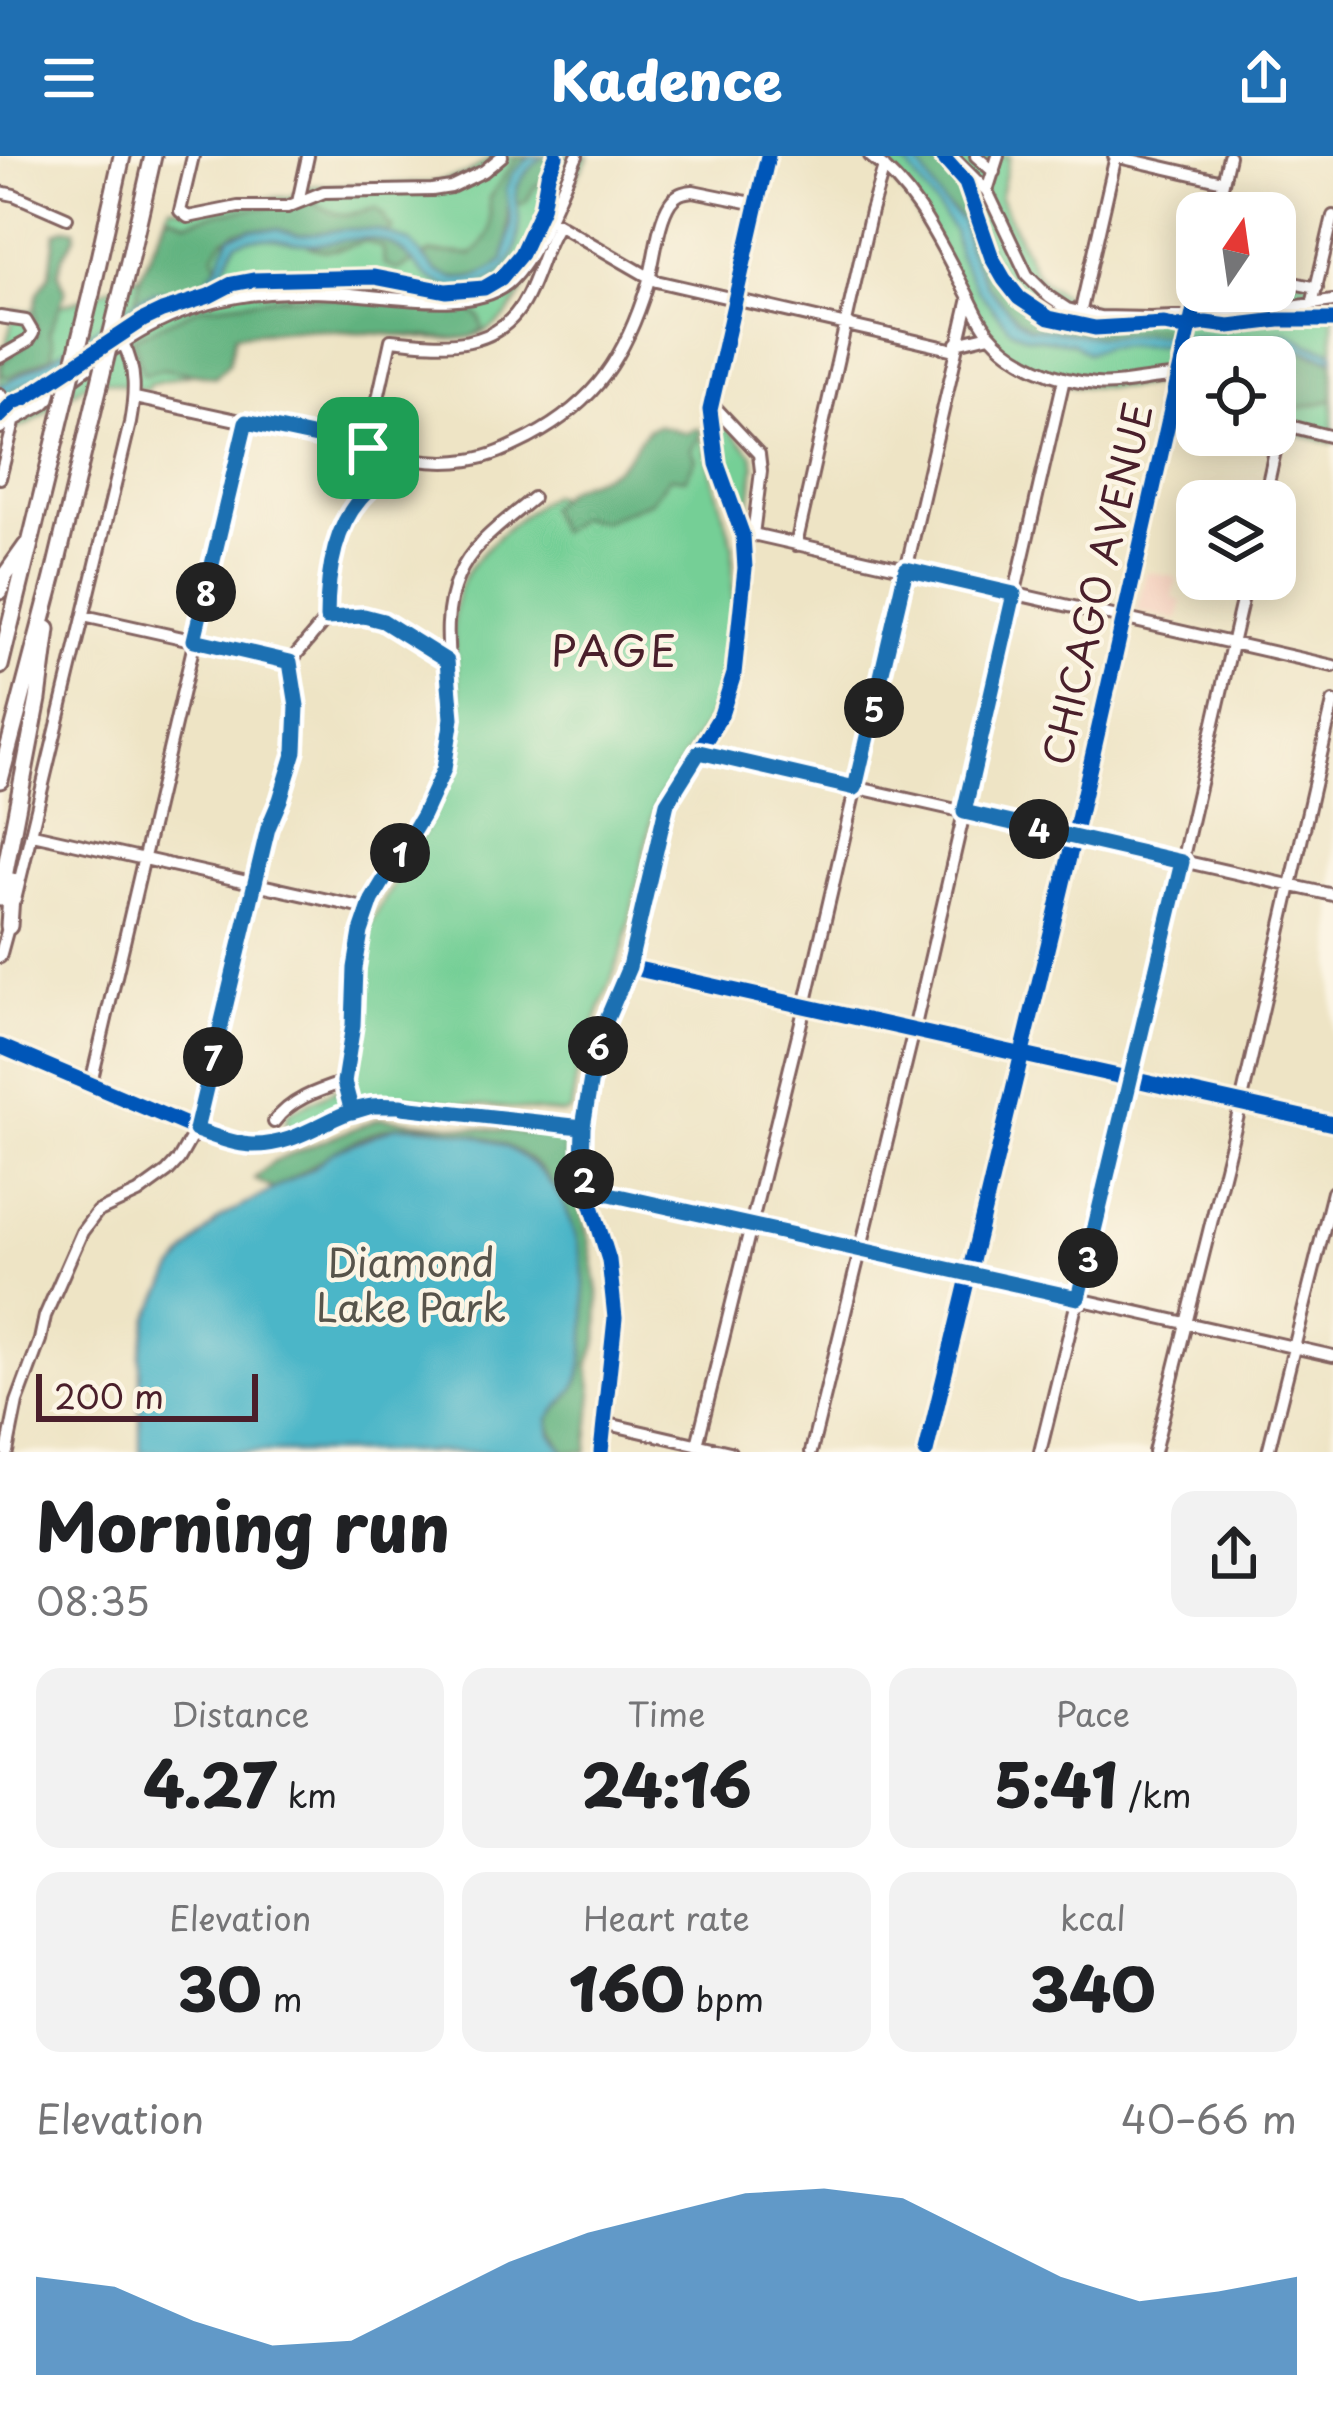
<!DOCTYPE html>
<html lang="en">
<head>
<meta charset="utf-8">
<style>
  :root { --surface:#fff; --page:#f2f2f2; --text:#202124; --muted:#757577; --accent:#1f6fb2 }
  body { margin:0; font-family:"Playpen Sans",sans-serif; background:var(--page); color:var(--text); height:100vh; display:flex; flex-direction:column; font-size:45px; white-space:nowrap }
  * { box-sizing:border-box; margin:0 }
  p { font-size:39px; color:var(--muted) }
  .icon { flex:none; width:66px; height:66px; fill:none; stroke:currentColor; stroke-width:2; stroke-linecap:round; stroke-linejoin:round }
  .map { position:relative; height:1296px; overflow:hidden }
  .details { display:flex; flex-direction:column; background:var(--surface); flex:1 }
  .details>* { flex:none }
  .needle { width:78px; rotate:13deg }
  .controls { position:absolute; left:1176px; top:36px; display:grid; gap:24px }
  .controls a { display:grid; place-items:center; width:120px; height:120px; border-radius:24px; background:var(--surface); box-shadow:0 6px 30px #0003; font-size:60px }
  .scale { position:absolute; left:36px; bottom:30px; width:222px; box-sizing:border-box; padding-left:12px; border:6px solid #4a1f2b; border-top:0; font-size:33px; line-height:42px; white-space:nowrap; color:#4a1f2b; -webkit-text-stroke:9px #fcf5e5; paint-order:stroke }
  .pin { position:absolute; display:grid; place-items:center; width:102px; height:102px; color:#fff; margin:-51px; border-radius:24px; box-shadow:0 6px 18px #0006 }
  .km { position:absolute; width:60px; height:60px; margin:-30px; border-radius:50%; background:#222; color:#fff; font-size:33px; line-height:60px; text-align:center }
  .round { display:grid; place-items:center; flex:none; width:126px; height:126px; border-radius:24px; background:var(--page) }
  .summary { display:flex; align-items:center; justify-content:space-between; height:204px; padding:0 36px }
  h1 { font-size:66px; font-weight:800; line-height:90px }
  .stats { display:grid; grid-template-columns:repeat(3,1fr); gap:18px; height:204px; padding:12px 36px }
  .stats div { display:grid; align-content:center; border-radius:24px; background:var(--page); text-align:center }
  .stats b { font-size:60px; font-weight:800 }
  .stats small { font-size:33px; font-weight:400 }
  .stats p { font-size:33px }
  .chart { height:336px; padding:24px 36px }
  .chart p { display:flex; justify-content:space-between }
  .chart svg { width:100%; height:216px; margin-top:12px; fill:var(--accent); opacity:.7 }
  header { display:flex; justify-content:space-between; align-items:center; height:156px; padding:0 36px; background:var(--accent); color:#fff; font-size:54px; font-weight:800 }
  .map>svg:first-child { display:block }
  .built { fill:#f5d3c1 }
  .green { fill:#75cf96; stroke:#607760; stroke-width:3 }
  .forest { fill:#60b27f; stroke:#556855; stroke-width:3 }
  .water { fill:#4bb6c8; stroke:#4a6a7a; stroke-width:3 }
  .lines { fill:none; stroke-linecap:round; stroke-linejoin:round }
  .minor-casing { stroke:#836461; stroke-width:16 }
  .highway-casing { stroke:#836461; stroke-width:21 }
  .minor { stroke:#fff; stroke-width:10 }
  .highway { stroke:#fff; stroke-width:15 }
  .highway-bridge-casing { stroke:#836461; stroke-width:21; stroke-linecap:butt }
  .highway-bridge { stroke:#fff; stroke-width:15 }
  .cycleway-casing { stroke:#fcf5e5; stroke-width:22 }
  .cycleway { stroke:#0057b8; stroke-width:15 }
  .route-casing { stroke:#fff; stroke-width:24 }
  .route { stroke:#1f6fb2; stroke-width:15 }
  .labels { text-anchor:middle; stroke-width:9; stroke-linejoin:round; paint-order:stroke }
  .street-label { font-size:39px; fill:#4a1f2b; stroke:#fcf5e5 }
  .park-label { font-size:39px; fill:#57544b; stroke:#fcf5e5 }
  .neighbourhood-label { font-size:42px; letter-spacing:3px; fill:#4a1f2b; stroke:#fcf5e5 }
</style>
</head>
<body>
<header><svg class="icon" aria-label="menu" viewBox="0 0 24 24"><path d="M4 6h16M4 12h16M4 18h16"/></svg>Kadence<svg class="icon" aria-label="share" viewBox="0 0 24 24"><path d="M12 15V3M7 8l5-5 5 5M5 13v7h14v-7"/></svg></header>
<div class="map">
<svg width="1333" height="1296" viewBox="0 0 1333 1296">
  <rect width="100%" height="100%" fill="#fcf5e5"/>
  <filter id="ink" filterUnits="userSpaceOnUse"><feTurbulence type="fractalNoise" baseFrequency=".00833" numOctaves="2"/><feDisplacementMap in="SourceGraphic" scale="24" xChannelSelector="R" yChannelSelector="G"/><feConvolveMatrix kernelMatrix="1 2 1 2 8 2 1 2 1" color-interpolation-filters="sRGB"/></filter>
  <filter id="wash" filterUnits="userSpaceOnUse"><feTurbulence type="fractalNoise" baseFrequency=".004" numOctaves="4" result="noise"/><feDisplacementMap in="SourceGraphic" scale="48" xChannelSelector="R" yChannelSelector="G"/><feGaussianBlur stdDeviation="2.7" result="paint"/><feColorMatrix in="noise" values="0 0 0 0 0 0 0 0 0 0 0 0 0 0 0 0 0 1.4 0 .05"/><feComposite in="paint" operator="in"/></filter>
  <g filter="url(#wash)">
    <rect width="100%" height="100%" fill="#eee4c5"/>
    <path class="built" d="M1146,415L1177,422L1173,442L1182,445L1178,464L1137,455Z"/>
    <path class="green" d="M493,0H589C575,24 561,48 549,74C531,113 520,170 470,181C443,186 414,181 387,178V174L309,170L230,176L223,210L149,228L147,234L94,222L29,268L0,278V193L7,188L14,154C56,159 102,134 141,119L170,50L189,54L234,44L289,41L310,30L432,27L467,18Z
      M863,0H1010L1000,42L1034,114L1044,126L1072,146L1103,152L1180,150L1199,135H1275V117L1321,128L1320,135L1333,133V287L1275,274V201H1197V256L1185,253L1188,234L1162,227L1128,232L1072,230L1038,219L1012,205L989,188L969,161L956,130L911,48L895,26Z
      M721,265L752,298L755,310L747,366L744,364L724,306L718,268Z
      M648,272L702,283L733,389V450L720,537L711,558L655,648L624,790L578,912L571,954L563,958L405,941C390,941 366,946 354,942C345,914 360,890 362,862C365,838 360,813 364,789C368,768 381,749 392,731C417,686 447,643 458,592C470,539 440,480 461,428C474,396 523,358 551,339L631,353Z
      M337,933L343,945L340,951L292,973L285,970L288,957Z"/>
    <path class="forest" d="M518,0H531C492,29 517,63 504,104C480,126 442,132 424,100L431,96L471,99C497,78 490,70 489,42Z
      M543,0H556L542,28L535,30L526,46L517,49C511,29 529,13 543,0Z
      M914,0H939C962,20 969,45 980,73C1000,128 1027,169 1090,174C1115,176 1141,169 1166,170L1176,173L1174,181L1145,178L1122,181L1090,180L1028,171L1017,163L987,130L968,93L965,71L958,59L944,48Z
      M312,45C338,63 347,60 376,52L385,61L386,67L393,72L388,77L348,73L298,79L278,73H251L236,76L223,84L214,98L217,110C207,125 201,133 182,136L176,143L131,165L141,119L168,58L187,66L219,57Z
      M65,72L75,73V80L63,100L59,116L65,137L49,177L53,187L52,200L9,221L1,219L2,206L36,179L35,150L38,137L50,118L55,77Z
      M352,81C377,82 397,86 414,106L397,114L384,108L383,92L365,85C348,90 327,100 310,90Z
      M282,141H328L375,146L462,147L480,161L483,173L471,181L455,183L309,173L236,178L229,207L215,221L163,213L146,218L142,216L133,182L202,151Z
      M1211,190L1257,195L1291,191L1333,205V244L1285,255L1275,252V201H1197L1195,207L1198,191Z
      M657,269L687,277L697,272L702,277L691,293L696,303L685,323L670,321L651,345L603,365L578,362L559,377L548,353C572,322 587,330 616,312C633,301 637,277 657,269Z
      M380,962L555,980L565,985L569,1020L589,1083L599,1141L598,1185L588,1209L593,1237L587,1296H565C533,1249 560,1264 577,1227C583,1215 584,1195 584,1182C588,1130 581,1065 548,1022C526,993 487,979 451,974C434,971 414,967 396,970C354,978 311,1013 273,1033L254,1023L274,1005Z"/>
    <path class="water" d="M531,0H543C533,10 518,22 516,37C515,44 517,48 518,55C521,75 518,101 502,116C486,132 453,137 433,124C413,112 407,91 382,85C359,78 341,87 318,88C291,90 262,75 236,87L215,128L208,134L184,143L149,144L66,205L0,240V230L52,202L142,141L155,136L192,134L202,130L217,110L230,80L251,73H278L298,79L348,73L378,74L410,86L437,116L456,123L475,122L499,109L504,104L511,68L506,33L513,17Z
      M901,0H914L944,48L962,65L968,93L987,130L1017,163L1028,171L1099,181L1145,178L1249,183L1288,176L1308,188L1333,195V204L1288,189L1259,194L1208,189H1125L1103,191L1087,197L1072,187L1026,181L1009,172L978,135L959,100L954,75Z
      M397,970C518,970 581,1020 585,1145C586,1167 586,1207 577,1227C571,1242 556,1250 549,1263L551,1278L565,1296H140V1200L149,1161L174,1114L196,1086L220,1062L313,1012L332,996Z"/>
  </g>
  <g filter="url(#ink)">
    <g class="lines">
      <g class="minor-casing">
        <path id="minor" d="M193,0L180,55L188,61L238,51H287L324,36L432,34L451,31L484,15L502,0
          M870,0C917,35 939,86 966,136C973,149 979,165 989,177C1013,207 1058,225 1096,228C1124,231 1151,220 1179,221
          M952,0L987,35L1027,119L1049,141L1067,153L1100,161L1150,162L1243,158L1333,145
          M976,0L994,16
          M1114,0L1223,25
          M987,35L998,0
          M0,36L14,39L67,62
          M298,46L308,0
          M1216,57L1229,0
          M547,62L656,125L955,194
          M1275,123L1317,132
          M1312,149L1333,60
          M1080,158L1116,0
          M0,161L26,165L33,177L28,185L0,201
          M957,187L990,179
          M0,238L14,260
          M135,242C197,256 261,269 324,283C371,293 420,312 469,304C491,301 509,292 529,282C597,246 626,199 648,127C655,104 657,67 670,47C676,38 683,36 693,35L757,48
          M1175,244L1197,249
          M712,248L759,298L761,315L753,379
          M11,256L57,233
          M1278,267L1333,281
          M0,272L44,248L60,232C120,188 160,155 237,141C270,135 303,135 337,137C382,139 471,158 507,128C536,104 560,35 577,0
          M367,292L391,184C443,190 500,196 527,140C539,116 544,91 558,69
          M0,322L15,263
          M1264,345L1281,268
          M743,380L757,379L1333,510
          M796,389L871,55L884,11
          M84,460L290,506
          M327,462L364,461L383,465L447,505
          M699,596L1333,739
          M33,678L368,753
          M15,744L130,267C135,239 137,214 123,187
          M0,801L9,768
          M629,811L1333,968
          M0,890L196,973L249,989L298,981L352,956L372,950H401L583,971
          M91,927L246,266
          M352,956C350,948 346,938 344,929C342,910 351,886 353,866C357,826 353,786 370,749C394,695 435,653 449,594C461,537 434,476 458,421C472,387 506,365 533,342
          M274,966C291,943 317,935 344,926
          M587,1033L1333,1200
          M604,1267L730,1296
          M697,1289L805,850L969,142
          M7,1296L17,1246L40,1184L45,1160L82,1076L97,1056L138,1037L167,1016L179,1003L196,973L268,672C295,609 301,574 290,506L327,462V444L338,379L351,355L363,339L391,314L400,300
          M601,1296L615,1162L609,1104L583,1021V971L594,905L603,872L629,811L667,647L721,559L734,518L745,412L743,380L717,308L710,254L768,0
          M811,1296L914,874L1064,223
          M926,1296L1074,681L1198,135
          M1040,1296L1134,914L1247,423
          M1154,1296L1243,939L1333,546
          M1268,1296L1333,1036"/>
      </g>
      <g class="highway-casing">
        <path id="highway" d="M128,110L153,0
          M91,138L122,0
          M0,435L4,421L26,390
          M0,510L58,273
          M0,624L53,422L96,242
          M0,742L38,543L47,473
          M9,770L12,725"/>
      </g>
      <use href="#minor" class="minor"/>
      <use href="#highway" class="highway"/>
      <g class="highway-bridge-casing">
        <path id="highway-bridge" d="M96,242L128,110
          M58,273L91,138"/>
      </g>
      <use href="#highway-bridge" class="highway-bridge"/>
      <g class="cycleway-casing">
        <path id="cycleway" d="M942,0L966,27L992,102L1004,123L1019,142L1049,162L1095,172L1164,168L1179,171L1206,167L1229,170L1279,164H1333
          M0,260L14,246L25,242L143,164L162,155L209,140L232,128L253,124L374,121L446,135L484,132L501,122L521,98L542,52L548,19L556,0
          M629,811L1333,968
          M0,890L196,973L249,989L298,981L352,956L372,950H401L583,971
          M601,1296L615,1162L609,1104L583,1021V971L594,905L603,872L629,811L667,647L721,559L734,518L745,412L743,380L717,308L710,254L768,0
          M926,1296L1074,681L1198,135"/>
      </g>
      <use href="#cycleway" class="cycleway"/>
    </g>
  </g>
  <g class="lines" filter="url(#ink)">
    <g class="route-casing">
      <path id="route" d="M368,292L400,300C389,317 373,328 360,343C333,374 327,421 327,462L364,460L383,465L447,505L452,562L444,613L423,659L372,744L361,776L355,812L353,869L344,926L352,956L372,950H401L402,951L571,970L583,971L582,1010L587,1033L1078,1142L1182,706L964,656L1014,438L906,413L855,632L699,596L667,647L629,811L603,872L594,904L583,971L402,951L401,950C392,950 381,949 372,950C330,956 301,990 252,989C233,988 214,980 196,974L268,672L280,644L295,595L297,550L290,506L194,484L246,266L368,292"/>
    </g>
    <use href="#route" class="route"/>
  </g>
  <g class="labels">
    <g class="street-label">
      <text transform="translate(1098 428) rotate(-77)" y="14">CHICAGO AVENUE</text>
    </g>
    <g class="park-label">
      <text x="411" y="1121">Diamond<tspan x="411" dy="45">Lake Park</tspan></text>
    </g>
    <g class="neighbourhood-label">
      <text x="615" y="511">PAGE</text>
    </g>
  </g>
</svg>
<div class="controls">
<a><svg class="needle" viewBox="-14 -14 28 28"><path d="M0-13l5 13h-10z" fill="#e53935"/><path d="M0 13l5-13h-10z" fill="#757577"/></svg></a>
<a><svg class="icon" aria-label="locate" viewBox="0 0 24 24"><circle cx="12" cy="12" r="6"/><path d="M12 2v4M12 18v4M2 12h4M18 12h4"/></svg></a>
<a><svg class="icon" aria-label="layers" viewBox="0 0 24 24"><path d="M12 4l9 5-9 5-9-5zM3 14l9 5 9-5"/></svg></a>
</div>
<div class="scale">200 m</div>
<div class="pin" style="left:368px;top:292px;background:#1e9e55"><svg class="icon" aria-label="arrive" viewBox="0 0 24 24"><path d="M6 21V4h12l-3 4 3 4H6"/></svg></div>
<b class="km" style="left:400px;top:697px">1</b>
<b class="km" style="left:584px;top:1023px">2</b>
<b class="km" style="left:1088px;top:1102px">3</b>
<b class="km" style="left:1039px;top:673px">4</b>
<b class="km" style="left:874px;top:552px">5</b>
<b class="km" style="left:598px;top:890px">6</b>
<b class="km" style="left:213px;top:901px">7</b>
<b class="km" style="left:206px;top:436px">8</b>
</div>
<section class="details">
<div class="summary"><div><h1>Morning run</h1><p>08:35</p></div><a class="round"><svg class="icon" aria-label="share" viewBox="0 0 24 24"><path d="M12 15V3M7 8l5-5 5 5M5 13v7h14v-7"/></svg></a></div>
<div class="stats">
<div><p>Distance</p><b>4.27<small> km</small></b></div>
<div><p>Time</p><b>24:16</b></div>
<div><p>Pace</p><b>5:41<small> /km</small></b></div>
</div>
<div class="stats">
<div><p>Elevation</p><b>30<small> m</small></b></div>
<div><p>Heart rate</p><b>160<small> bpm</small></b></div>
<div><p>kcal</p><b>340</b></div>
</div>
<div class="chart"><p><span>Elevation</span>40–66 m</p>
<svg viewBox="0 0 160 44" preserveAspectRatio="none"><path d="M0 44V24L10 26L20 33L30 38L40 37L50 29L60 21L70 15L80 11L90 7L100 6L110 8L120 16L130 24L140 29L150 27L160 24V44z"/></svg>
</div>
</section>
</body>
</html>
